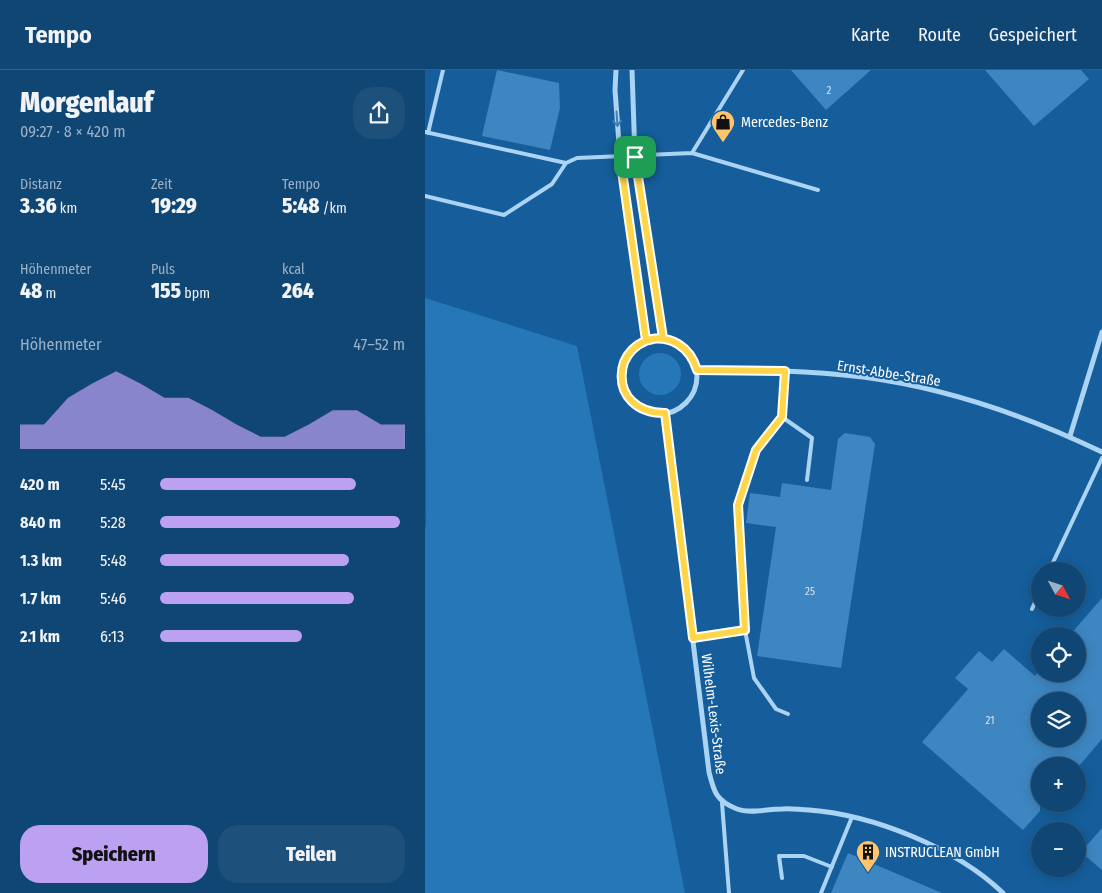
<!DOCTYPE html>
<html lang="de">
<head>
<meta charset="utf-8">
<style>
  :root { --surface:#104674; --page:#1e507c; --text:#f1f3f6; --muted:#9cb1c5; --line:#305e86; --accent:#bca0f2 }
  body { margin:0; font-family:"Fira Sans Condensed",sans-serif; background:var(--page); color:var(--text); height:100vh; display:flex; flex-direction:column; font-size:19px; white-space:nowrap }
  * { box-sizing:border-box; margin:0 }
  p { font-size:16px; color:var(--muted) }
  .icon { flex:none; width:28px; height:28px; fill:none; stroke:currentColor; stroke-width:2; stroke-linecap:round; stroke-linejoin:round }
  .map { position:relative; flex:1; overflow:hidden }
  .sheet { display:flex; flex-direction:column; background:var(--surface); width:425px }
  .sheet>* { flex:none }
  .needle { width:32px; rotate:130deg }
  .buttons { position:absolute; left:606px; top:492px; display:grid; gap:10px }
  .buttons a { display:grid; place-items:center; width:55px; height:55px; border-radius:50%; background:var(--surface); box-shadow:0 2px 12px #0003,0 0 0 1px var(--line); font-size:25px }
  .pin { position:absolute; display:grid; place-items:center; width:42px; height:42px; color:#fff; margin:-21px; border-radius:10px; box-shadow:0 2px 8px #0006 }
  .round { display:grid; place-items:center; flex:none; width:52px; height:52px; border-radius:20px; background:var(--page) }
  .headline { display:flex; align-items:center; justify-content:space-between; height:85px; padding:0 20px }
  h1 { font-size:28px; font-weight:800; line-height:38px }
  .figures { display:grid; grid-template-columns:repeat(3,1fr); gap:8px; height:85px; padding:5px 20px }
  .figures div { display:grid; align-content:center }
  .figures b { font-size:21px; font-weight:800 }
  .figures small { font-size:14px; font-weight:400 }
  .figures p { font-size:14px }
  .chart { height:140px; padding:10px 20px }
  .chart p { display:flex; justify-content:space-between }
  .chart svg { width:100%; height:90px; margin-top:5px; fill:var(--accent); opacity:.7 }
  .action { display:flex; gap:10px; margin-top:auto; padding:10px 20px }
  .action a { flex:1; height:58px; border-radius:20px; background:var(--accent); color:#111; font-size:20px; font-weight:800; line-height:58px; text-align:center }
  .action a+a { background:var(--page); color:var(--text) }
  ul { padding:0 20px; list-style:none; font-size:16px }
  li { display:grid; grid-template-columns:80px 60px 1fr; align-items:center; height:38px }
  li i { height:12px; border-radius:6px; background:var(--accent) }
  header { display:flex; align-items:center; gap:30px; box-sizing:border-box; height:70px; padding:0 25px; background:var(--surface); border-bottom:1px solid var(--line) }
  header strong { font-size:24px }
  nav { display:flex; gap:28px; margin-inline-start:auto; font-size:18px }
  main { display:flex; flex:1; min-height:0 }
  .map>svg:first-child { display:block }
  .green { fill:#2577b8 }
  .building { fill:#3e86c1; fill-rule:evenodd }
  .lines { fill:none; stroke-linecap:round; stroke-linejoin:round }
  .service { stroke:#abd3f3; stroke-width:4 }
  .minor { stroke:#abd3f3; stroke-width:5 }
  .oneway { stroke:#4281b5 }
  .route-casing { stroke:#fff; stroke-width:10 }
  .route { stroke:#ffd54a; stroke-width:6 }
  .labels { text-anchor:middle; stroke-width:4; stroke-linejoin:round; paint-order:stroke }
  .number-label { font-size:11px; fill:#cfe1f0 }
  .poi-label { font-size:14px; fill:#fff; stroke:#155e9b; text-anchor:start }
  .street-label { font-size:14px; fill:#fff; stroke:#155e9b }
</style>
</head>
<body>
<header>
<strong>Tempo</strong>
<nav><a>Karte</a><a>Route</a><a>Gespeichert</a></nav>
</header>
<main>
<section class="sheet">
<div class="headline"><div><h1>Morgenlauf</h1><p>09:27 · 8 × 420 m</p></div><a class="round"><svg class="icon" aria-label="share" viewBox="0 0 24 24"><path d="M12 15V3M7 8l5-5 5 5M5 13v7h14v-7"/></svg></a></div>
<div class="figures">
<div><p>Distanz</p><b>3.36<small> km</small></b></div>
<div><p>Zeit</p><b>19:29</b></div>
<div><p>Tempo</p><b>5:48<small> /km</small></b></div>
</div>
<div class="figures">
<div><p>Höhenmeter</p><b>48<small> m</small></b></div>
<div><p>Puls</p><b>155<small> bpm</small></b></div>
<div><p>kcal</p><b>264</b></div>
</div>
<div class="chart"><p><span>Höhenmeter</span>47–52 m</p>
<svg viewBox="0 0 160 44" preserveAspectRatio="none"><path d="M0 44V32L10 32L20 19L30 12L40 6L50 12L60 19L70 19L80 25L90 32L100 38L110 38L120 32L130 25L140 25L150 32L160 32V44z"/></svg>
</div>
<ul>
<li><b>420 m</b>5:45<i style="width:80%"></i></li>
<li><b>840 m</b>5:28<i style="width:98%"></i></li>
<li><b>1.3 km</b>5:48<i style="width:77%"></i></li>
<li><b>1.7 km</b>5:46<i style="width:79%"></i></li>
<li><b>2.1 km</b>6:13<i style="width:58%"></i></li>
</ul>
<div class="action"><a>Speichern</a><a>Teilen</a></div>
</section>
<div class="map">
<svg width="677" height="823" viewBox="0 0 677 823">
  <rect width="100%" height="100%" fill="#155e9b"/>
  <path class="green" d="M0,228L152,276L260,823H0V460L1,453Z
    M214 304a21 21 0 1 1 42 0a21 21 0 1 1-42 0Z"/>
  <path class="building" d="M72,0L134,13L135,38L125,80L57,66Z
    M366,0H446L401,40Z
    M560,0H656L664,9L609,56Z
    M420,363L445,367L450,374L416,598L332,586L351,457L321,453L325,423L355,427L357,413L406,420L413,369Z
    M677,528V669L654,696H615V741L598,760L497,672L543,619L530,608L554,581L567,592L579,579L610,606L611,604H652V566H644ZM615,631H652V669H615Z
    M677,758V800L656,782Z
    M423,783L517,823H406Z"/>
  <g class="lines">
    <path class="service" d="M0,62L141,93
      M3,63L18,0
      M267,83L318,0
      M0,126L79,145L127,114L141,93L152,88L267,83L393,120
      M357,347L387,368L382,410
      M624,501L677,388
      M607,539L615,521
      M320,560L329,608L351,639L363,644
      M268,569L320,560L313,435L331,380L357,347L360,301
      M297,733L304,823
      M357,808L354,786H379L407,797
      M396,823L427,747"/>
    <path class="minor" d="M191,0L190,20L195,87L221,270
      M207,0L210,87L238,269
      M196 306a38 38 0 1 1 76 0a38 38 0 1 1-76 0Z
      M272,301C301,301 330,300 359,301C385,302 412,304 438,307C522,318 602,346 677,382
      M240,343L284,702C289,722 291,731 312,739C325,744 343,739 357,739C366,738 375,740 384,740C449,745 531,778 578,823
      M645,366L677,262"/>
  </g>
  <defs><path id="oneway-shaft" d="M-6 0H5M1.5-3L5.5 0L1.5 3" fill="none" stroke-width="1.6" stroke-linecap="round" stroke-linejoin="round" transform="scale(1.25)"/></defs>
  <use class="oneway" href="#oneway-shaft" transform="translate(192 49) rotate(86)"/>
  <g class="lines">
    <g class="route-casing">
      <path id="route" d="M210,87H195L221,270C246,264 265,277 272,300L360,301L357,347L331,380L313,435L320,560L268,568L240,343C181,344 184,268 238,268L210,87"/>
    </g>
    <use href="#route" class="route"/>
  </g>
  <defs>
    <g id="shop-pin" transform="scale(1.25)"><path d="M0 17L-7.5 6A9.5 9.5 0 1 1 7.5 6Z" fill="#ffc56c" stroke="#155e9b"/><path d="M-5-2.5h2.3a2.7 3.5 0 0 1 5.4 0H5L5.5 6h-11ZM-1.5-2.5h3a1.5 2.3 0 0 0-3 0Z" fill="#111"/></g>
    <g id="building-pin" transform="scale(1.25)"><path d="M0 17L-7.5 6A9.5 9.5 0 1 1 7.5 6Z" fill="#ffc56c" stroke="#155e9b"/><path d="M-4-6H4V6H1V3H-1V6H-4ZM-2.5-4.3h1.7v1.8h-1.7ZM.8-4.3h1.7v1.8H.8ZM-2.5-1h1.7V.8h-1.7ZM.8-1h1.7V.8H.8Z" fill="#111"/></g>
  </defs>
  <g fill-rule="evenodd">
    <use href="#shop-pin" x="298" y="52"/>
    <use href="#building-pin" x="443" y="782"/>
  </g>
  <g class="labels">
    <g class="number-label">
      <text x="404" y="24">2</text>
      <text x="385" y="525">25</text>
      <text x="565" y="654">21</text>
    </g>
    <g class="poi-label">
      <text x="316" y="57">Mercedes-Benz</text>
      <text x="460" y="787">INSTRUCLEAN GmbH</text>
    </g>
    <g class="street-label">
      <text transform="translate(464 303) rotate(9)" y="5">Ernst-Abbe-Straße</text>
      <text transform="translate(289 644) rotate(83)" y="5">Wilhelm-Lexis-Straße</text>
    </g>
  </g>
</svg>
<div class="buttons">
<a><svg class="needle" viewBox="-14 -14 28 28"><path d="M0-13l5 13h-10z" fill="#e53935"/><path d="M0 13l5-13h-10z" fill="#9cb1c5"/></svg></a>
<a><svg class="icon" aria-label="locate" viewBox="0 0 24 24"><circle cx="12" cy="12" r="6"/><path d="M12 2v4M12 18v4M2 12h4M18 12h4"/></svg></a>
<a><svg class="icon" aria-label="layers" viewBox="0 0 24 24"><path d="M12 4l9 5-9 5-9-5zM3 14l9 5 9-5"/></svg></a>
<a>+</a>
<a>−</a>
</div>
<div class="pin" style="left:210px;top:87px;background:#1e9e55"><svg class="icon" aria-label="arrive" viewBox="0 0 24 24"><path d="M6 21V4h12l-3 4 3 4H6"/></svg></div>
</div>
</main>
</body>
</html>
